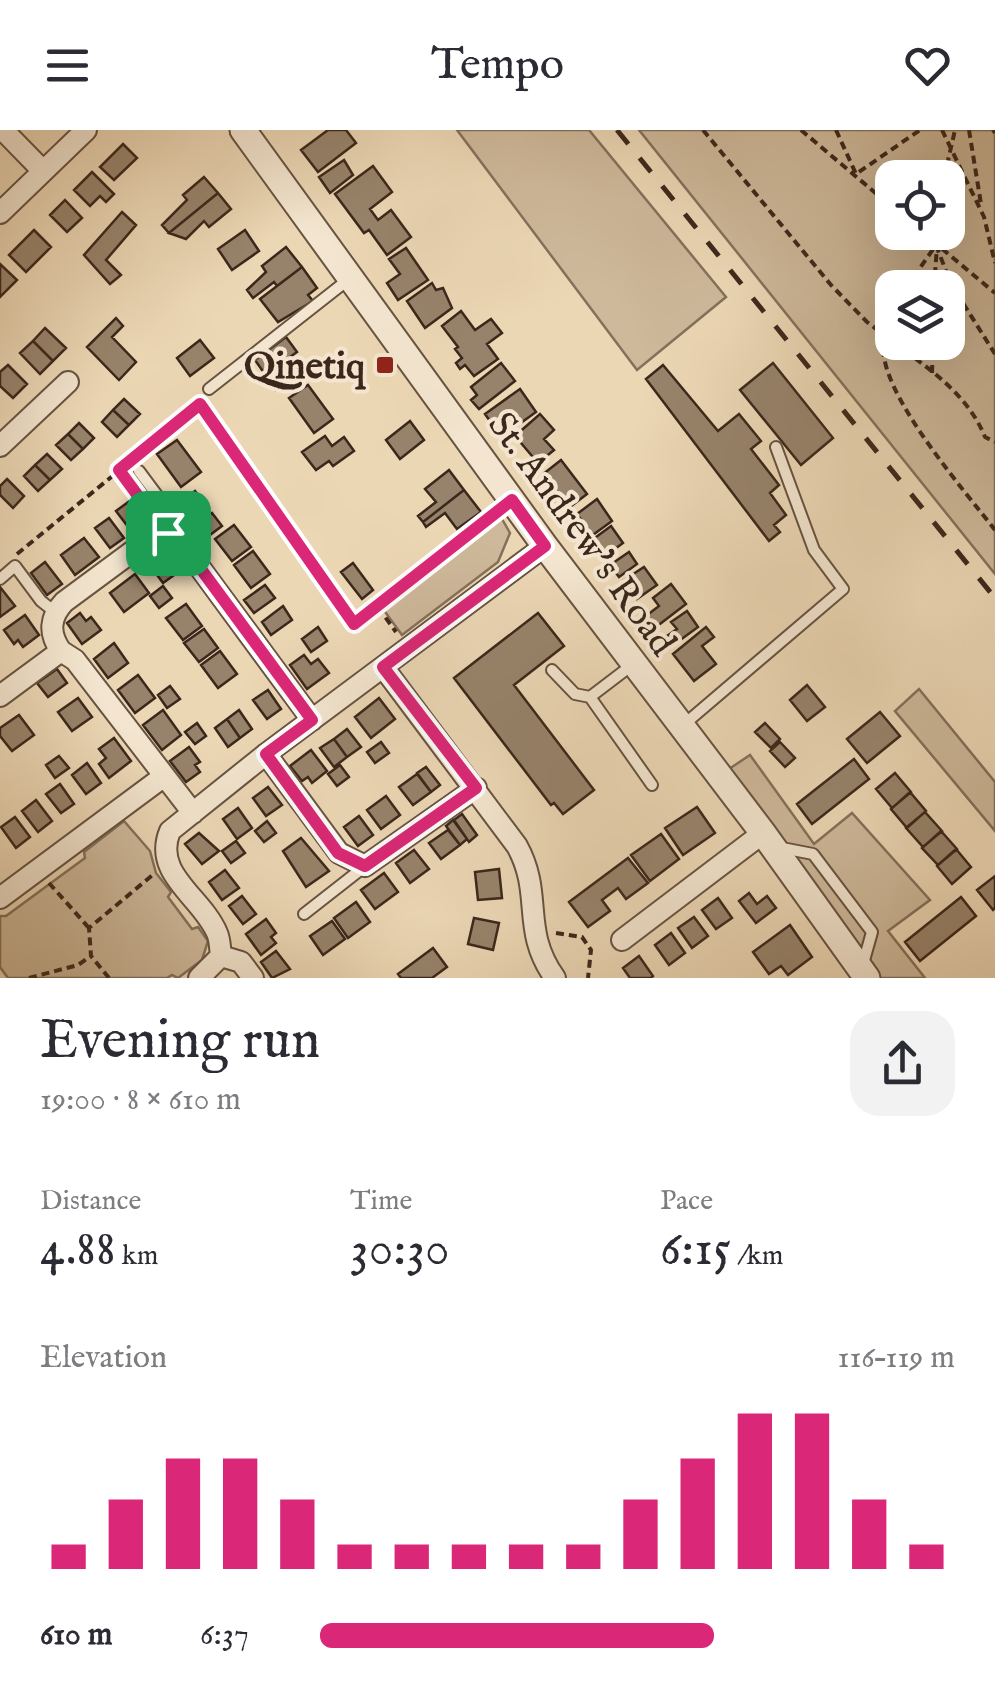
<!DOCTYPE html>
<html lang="en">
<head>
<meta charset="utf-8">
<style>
  :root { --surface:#fff; --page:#f2f2f3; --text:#2b2b33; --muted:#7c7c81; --accent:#db2777 }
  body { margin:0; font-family:"IM FELL English",serif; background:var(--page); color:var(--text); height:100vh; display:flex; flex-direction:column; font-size:38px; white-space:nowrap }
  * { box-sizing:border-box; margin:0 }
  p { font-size:32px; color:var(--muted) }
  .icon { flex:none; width:55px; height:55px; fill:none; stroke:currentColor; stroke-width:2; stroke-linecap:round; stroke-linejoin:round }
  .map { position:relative; height:848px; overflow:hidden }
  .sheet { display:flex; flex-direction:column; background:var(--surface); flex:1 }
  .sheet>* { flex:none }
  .controls { position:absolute; left:875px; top:30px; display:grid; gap:20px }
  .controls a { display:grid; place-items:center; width:90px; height:90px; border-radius:20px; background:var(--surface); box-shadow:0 10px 40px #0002; font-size:50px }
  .pin { position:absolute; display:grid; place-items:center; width:85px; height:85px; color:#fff; margin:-42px; border-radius:20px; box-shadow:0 5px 15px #0006 }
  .round { display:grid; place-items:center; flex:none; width:105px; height:105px; border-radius:30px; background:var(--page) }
  .head { display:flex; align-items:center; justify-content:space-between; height:170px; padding:0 40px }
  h1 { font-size:55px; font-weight:600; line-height:75px }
  .figures { display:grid; grid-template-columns:repeat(3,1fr); gap:15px; height:170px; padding:10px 40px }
  .figures div { display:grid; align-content:center }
  .figures b { font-size:50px; font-weight:600 }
  .figures small { font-size:28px; font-weight:400 }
  .figures p { font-size:28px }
  .chart { height:280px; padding:20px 40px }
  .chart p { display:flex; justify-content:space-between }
  .chart svg { width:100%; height:180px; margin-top:10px; stroke:var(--accent); stroke-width:6 }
  ul { padding:0 40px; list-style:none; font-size:32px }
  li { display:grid; grid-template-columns:160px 120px 1fr; align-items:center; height:75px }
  li i { height:25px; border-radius:12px; background:var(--accent) }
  header { display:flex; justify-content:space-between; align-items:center; height:130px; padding:0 40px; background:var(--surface); font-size:45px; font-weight:600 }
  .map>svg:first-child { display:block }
  .green { fill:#ceb99b; stroke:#84705b; stroke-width:2.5; fill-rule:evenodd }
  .building { fill:#97836b; stroke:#3b271b; stroke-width:2.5 }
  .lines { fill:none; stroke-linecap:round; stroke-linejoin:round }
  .service-casing { stroke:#675342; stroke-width:14 }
  .minor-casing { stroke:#675342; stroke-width:24 }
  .tertiary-casing { stroke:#675342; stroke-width:29 }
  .path { stroke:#3b271b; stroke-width:4; stroke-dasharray:8 5; stroke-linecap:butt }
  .service { stroke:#f3e5cf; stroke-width:10 }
  .minor { stroke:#f3e5cf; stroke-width:20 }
  .tertiary { stroke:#f3e5cf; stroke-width:25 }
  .rail { stroke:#3b271b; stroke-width:5; stroke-dasharray:18 18; stroke-linecap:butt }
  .route-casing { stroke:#fff; stroke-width:20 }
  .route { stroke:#db2777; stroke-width:12 }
  .poi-dot { fill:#8f2418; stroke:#f3e5cf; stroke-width:4 }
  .labels { text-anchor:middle; stroke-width:8; stroke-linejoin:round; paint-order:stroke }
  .poi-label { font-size:38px; font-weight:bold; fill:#3b271b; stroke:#f3e5cf; text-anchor:end }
  .street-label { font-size:38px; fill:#3b271b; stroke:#f3e5cf }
</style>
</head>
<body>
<header><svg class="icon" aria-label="menu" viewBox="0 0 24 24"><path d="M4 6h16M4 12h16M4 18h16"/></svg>Tempo<svg class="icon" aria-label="heart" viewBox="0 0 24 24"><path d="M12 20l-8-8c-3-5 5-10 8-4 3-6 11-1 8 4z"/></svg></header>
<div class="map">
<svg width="995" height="848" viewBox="0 0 995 848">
  <rect width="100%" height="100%" fill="#ecd7b5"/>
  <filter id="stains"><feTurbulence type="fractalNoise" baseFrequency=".002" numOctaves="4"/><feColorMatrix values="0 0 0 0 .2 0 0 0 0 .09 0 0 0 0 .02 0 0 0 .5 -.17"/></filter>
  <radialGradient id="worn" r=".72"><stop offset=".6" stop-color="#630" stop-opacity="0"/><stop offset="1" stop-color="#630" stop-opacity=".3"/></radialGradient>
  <path class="green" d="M457,0H589L726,167L637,240Z
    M639,0H995V444ZM892,48H948V102H892ZM892,158H948V212H892Z
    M502,389L510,403L498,432L402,505L383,479Z
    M919,559L995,652V701L895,581Z
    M750,625L814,714L852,683L930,770L888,801L925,848H880L723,643Z
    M124,691L150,721L156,743L171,762L168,767L192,799L198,797L208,811L202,830L178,848L172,845L167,848H8L0,837V786H6L85,728L84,722Z"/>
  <path class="building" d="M328,0H346L356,13L318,42L301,20Z
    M123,14L137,28L114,50L100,37Z
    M344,30L353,45L330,63L319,47Z
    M373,36L392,62L370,79L378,90L391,80L411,107L387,125L369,100L364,103L335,64Z
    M92,42L114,64L106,72L100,66L90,76L74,60Z
    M204,47L218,63L169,103L162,95L187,70L183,65Z
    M218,63L231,79L209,97L204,91L186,109L169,103Z
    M65,70L82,88L67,102L50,85Z
    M122,82L136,95L106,130L121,145L110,154L84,125Z
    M34,100L51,117L26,142L9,125Z
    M245,100L259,121L232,140L218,119Z
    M286,117L302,137L277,156L274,152L253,168L247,160L266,142L262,136Z
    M406,118L428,150L398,170L387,153L400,144L389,129Z
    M0,134L17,150L0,167Z
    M302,137L317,158L308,165L313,171L278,192L260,169Z
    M432,153L436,160L443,158L452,178L425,198L407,171Z
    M461,181L475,200L491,189L502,203L487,214L498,229L474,246L465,235L460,239L456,233L462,228L455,219L458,217L442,196Z
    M116,188L123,196L112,207L136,232L119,250L87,217Z
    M45,198L66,218L53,231L33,211Z
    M286,207L297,222L290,227L301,242L276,260L255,230Z
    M200,210L214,228L190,246L177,228Z
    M33,211L53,231L40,244L20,223Z
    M501,233L515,251L479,279L471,270L477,265L471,257Z
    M773,233L833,308L801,335L740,260Z
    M8,235L27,254L13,268L0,256V242Z
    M663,235L718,301L739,284L761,311L751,319L779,355L770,363L786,385L774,395L780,402L769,411L646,249Z
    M308,255L333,289L314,303L289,268Z
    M520,259L536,282L507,303L497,290L492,294L485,284Z
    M124,269L140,284L129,295L113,280Z
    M113,280L129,295L117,307L102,292Z
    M540,284L554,300L544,309L554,320L538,333L515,306Z
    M410,291L424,310L400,329L386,310Z
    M79,293L94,308L83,319L68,304Z
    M68,304L83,319L71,330L56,315Z
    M325,306L332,316L344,307L354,321L333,336L329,331L316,340L302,322Z
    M177,310L201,342L181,357L157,324Z
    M47,324L62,339L50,350L35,335Z
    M561,330L587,364L570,377L561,366L550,375L543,366L553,358L542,345Z
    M35,335L50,350L38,361L24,346Z
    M449,340L464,360L423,392L418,386L436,372L425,359Z
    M7,349L24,366L13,378L0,365V356Z
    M464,360L481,382L457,399L445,383L426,397L423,392Z
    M195,361L205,374L185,389L175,376Z
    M597,369L612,391L586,410L579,400L586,396L577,384Z
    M131,370L146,391L132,402L116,381Z
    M212,383L222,396L202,411L192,397Z
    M109,388L124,408L110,418L95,398Z
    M234,395L251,417L232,431L215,409Z
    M611,396L623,413L604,427L592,410Z
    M84,408L99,427L75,445L61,425Z
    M253,421L270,444L251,458L234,435Z
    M629,422L637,434L619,447L610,435Z
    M163,423L177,443L163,453L149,434Z
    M45,432L62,454L47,465L31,443Z
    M353,433L373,460L362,469L341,442Z
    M644,437L657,455L637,469L624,450Z
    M135,444L149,463L124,482L110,463Z
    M671,454L686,474L656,497L646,486L659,476L653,468Z
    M265,455L275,468L254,483L244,470Z
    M163,456L172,468L159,478L150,466Z
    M0,457L15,476L0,487Z
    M186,474L202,496L183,510L166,488Z
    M283,476L292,490L271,505L262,492Z
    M687,481L698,497L668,519L661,510L677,499L671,492Z
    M80,483L86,491L91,487L101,500L82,514L67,493Z
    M538,483L564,516L514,555L594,660L563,684L554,673L551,675L454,548Z
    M25,485L39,505L23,517L18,510L14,514L4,500Z
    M318,497L327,511L311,522L302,509Z
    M706,497L714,507L702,516L716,534L694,551L673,524Z
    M204,499L218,518L199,532L184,513Z
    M114,513L128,533L108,548L94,529Z
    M220,521L237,544L218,558L201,535Z
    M304,525L311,534L318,529L329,543L307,559L290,535Z
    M57,539L67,553L48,567L37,553Z
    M138,545L155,568L135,583L118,560Z
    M807,555L825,577L807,591L790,570Z
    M170,556L180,569L167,578L158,565Z
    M268,560L281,579L267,589L253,570Z
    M78,568L92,587L72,601L58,582Z
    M379,568L395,589L371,608L355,587Z
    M163,580L181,605L162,620L143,595Z
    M239,580L252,599L240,608L227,589Z
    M880,582L900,606L867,633L847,609Z
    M19,585L34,605L12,621L0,606V598Z
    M227,589L240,608L228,617L215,598Z
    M197,593L206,606L195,614L185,602Z
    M765,593L780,609L771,618L755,602Z
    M347,599L361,617L347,627L334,609Z
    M114,608L131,631L109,648L99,634L106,628L99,619Z
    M334,609L347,627L334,637L320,618Z
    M381,612L389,623L375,633L367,622Z
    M780,612L795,628L785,637L770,621Z
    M189,617L200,632L195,635L200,642L186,652L170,631Z
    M311,620L327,641L312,653L308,647L302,651L290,636Z
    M59,626L69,638L55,648L46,635Z
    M854,629L869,649L812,694L797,674Z
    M87,633L101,653L86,664L72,645Z
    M340,635L349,647L337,656L328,644Z
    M426,637L440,655L431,662L417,643Z
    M895,643L911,662L892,678L876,659Z
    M417,644L431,662L413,675L399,657Z
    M60,654L74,674L61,683L46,664Z
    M268,657L282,675L266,686L253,668Z
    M910,662L926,681L907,698L891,679Z
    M386,666L400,685L381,699L367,680Z
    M36,670L52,691L38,702L22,681Z
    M697,677L715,703L683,725L665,698Z
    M238,678L252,698L237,709L223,689Z
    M925,682L942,701L923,717L906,698Z
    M462,684L477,705L469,712L454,690Z
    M359,686L373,705L358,716L344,697Z
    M15,687L30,707L16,718L1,697Z
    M453,690L467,709L460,715L446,696Z
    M267,691L276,703L264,712L255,701Z
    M448,700L460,715L441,729L429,713Z
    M941,701L957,719L938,735L922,718Z
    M199,703L219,721L202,734L185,714Z
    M661,704L679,729L650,751L631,725Z
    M301,708L329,741L306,757L283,721Z
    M236,711L245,723L231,733L222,721Z
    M956,719L971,737L952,754L937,736Z
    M414,720L429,739L410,753L396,733Z
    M628,728L648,753L626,769L618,758L602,770L610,781L588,797L569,772Z
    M499,739L502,768L478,770L475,742Z
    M225,740L239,758L222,770L209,752Z
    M384,743L398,762L375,779L361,760Z
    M995,746V778L993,780L977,760Z
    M749,763L757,774L767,766L776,778L756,793L739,771Z
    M242,766L256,784L243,794L229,776Z
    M961,767L976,786L920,831L905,812Z
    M718,768L732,788L716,799L702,780Z
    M356,772L370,792L348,808L334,788Z
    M694,787L708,806L692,818L678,798Z
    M474,788L499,793L493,820L468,814Z
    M266,789L276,803L271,807L276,813L261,825L246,804Z
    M332,791L345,809L323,825L310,806Z
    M790,795L812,827L788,845L781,836L769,844L753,822Z
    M671,803L685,823L669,835L655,815Z
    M433,818L447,837L432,848H401L398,844Z
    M276,821L290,839L272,848L261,832Z
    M639,826L653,846L651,848H630L623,838Z"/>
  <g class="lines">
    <g class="service-casing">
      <path id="service" d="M209,259L349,149
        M139,341L168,380V402
        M0,449L15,436L41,471L55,482
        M552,540L575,564L590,567L632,535
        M590,567L652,655
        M681,597L843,459L814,420L776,317
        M777,717L813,724L872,802L863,834
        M304,784L364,737"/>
    </g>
    <g class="minor-casing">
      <path id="minor" d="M3,0L43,41
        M0,83L86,0
        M0,316L68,252
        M61,521C48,503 50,487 64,472L152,407L168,403L181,412L312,590
        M383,537L517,716C544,765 520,799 555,848
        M0,566L61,521L75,530L193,683
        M266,624L339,723L365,736L476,658
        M0,768L163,647
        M622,810L763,703
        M221,826L241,832L253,848
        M199,848L221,826C220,819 220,809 217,803C202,767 152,744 170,701L266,624L545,416"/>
    </g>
    <g class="tertiary-casing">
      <path id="tertiary" d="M243,0L545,416L763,703L867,848"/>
    </g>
    <path class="path" d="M703,0L831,155L867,192L892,211
      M801,0L892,77
      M836,0L856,44L920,0
      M942,0L984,87L995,133
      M969,0L981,74
      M993,0L995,3
      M944,48L955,0
      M922,102L995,163
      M936,115L951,154L995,224
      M906,158L936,115
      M934,158L938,102
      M892,181C887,195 881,211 884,227C892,277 963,359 995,400
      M894,213C930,239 968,265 985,307L995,312
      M932,243L933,212
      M133,329L200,274L355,494L496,382
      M17,424L126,335
      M378,477L396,502
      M49,753L89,798
      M556,803L582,807L591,820L588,848
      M29,848L78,835L91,826
      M109,848L91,826L89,798L155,743"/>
    <use href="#service" class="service"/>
    <use href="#minor" class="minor"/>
    <use href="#tertiary" class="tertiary"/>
    <path class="rail" d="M617,0L995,468"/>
  </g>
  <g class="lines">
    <g class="route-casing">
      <path id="route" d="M200,274L354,494L512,370L545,416L383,537L476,658L365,736L338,723L266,624L312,590L181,412L168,403L159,405L158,393L119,340Z"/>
    </g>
    <use href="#route" class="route"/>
  </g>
  <rect class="poi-dot" x="375" y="225" width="20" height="20" rx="5"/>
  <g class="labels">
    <g class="poi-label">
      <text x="365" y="248">Qinetiq</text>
    </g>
    <g class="street-label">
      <text transform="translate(583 403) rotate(54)" y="13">St. Andrew's Road</text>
    </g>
  </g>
  <rect width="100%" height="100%" filter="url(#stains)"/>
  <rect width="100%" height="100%" fill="url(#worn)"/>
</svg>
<div class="controls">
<a><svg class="icon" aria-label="locate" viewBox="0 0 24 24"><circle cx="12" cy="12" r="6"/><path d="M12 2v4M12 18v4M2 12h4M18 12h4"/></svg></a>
<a><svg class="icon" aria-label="layers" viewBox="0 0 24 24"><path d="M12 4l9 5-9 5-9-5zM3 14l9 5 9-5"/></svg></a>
</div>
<div class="pin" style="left:168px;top:403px;background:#1e9e55"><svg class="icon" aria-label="arrive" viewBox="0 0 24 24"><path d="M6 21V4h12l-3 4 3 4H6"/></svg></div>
</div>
<section class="sheet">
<div class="head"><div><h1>Evening run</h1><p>19:00 · 8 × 610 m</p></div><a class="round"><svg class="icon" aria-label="share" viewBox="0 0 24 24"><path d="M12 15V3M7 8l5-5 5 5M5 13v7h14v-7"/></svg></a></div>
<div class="figures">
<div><p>Distance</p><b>4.88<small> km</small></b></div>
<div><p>Time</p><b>30:30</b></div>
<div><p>Pace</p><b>6:15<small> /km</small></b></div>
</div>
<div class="chart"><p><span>Elevation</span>116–119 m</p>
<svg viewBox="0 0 160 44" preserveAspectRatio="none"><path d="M5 44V38M15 44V27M25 44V17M35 44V17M45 44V27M55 44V38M65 44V38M75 44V38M85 44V38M95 44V38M105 44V27M115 44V17M125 44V6M135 44V6M145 44V27M155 44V38"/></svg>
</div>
<ul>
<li><b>610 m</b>6:37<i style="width:62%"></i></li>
</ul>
</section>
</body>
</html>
